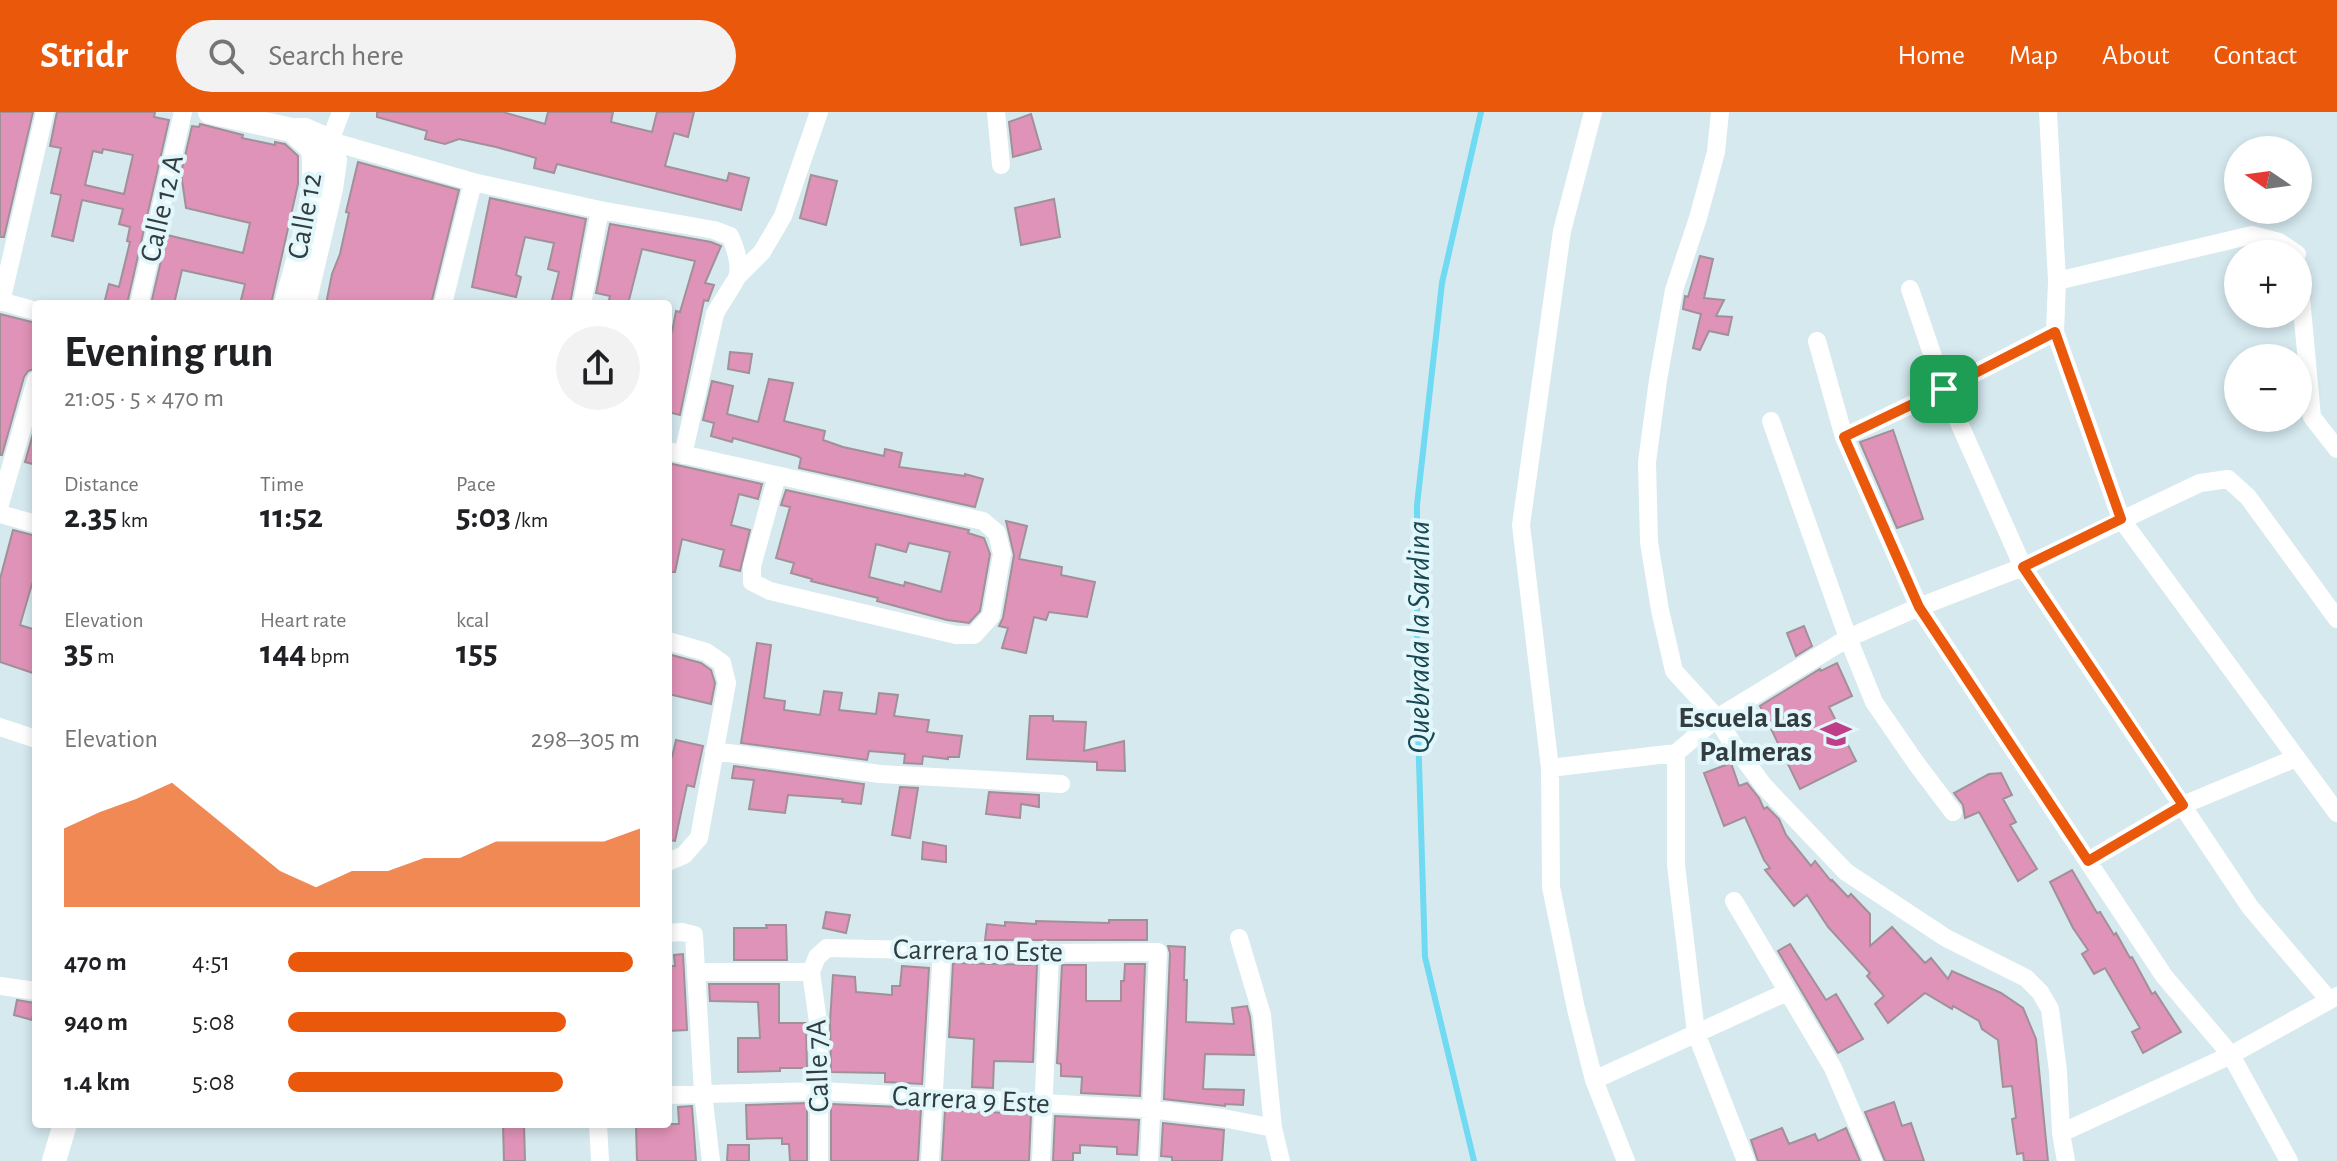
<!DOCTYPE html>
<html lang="en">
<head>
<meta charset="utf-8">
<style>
  :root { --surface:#fff; --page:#f2f2f2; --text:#202124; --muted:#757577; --accent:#ea580c }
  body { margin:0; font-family:"Alegreya Sans",sans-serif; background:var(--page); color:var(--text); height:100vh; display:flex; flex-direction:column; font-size:30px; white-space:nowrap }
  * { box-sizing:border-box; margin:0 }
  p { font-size:26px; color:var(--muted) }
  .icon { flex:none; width:44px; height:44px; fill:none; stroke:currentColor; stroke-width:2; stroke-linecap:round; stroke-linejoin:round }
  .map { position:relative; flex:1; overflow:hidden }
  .sheet { position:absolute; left:32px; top:188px; width:640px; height:828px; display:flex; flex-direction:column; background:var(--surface); border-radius:8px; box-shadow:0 4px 12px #0003 }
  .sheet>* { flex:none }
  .needle { width:52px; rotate:283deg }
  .buttons { position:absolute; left:2224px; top:24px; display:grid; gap:16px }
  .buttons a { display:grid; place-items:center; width:88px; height:88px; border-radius:50%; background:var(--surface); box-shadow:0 4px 12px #0003; font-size:40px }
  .pin { position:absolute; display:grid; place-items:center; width:68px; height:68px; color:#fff; margin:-34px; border-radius:16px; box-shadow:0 4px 12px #0006 }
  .round { display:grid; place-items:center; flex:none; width:84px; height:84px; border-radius:42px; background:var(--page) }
  .head { display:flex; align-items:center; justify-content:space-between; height:136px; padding:0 32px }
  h1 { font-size:44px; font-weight:700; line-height:60px }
  .metrics { display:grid; grid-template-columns:repeat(3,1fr); gap:12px; height:136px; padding:8px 32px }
  .metrics div { display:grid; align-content:center }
  .metrics b { font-size:34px; font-weight:700 }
  .metrics small { font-size:22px; font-weight:400 }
  .metrics p { font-size:22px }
  .chart { height:224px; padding:16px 32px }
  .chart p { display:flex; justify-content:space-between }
  .chart svg { width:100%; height:144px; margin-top:8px; fill:var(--accent); opacity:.7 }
  ul { padding:0 32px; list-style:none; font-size:26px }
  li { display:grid; grid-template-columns:128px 96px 1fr; align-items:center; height:60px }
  li i { height:20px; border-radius:10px; background:var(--accent) }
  header { display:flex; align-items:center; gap:48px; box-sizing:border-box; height:112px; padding:0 40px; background:var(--accent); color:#fff }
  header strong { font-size:38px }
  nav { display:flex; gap:44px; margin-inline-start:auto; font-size:28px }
  .search { width:560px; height:72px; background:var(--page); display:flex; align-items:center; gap:20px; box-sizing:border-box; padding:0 28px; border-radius:44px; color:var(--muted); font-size:30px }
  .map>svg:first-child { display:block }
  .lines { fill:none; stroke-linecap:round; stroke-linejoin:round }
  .stream { stroke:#6fdaf2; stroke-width:6 }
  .building { fill:#e093b8; stroke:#a19097; stroke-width:2; fill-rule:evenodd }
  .street { stroke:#fff; stroke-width:18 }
  .secondary { stroke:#fff; stroke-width:24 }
  .route-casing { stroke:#fff; stroke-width:16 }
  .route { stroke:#ea580c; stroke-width:10 }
  .labels { text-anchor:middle; stroke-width:8; stroke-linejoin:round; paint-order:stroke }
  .street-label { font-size:30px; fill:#333c3e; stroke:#e2f7fc }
  .poi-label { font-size:30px; font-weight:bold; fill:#333c3e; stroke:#e2f7fc; text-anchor:end }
  .water-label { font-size:32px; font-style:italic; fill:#184853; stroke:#e2f7fc }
</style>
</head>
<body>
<header>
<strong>Stridr</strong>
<div class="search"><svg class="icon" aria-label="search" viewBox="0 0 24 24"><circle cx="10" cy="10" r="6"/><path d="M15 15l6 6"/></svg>Search here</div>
<nav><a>Home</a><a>Map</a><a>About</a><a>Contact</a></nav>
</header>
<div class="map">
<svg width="2337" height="1049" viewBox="0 0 2337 1049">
  <rect width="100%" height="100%" fill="#d5e9ef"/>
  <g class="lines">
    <path class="stream" d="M1474,1049L1425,845L1417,585V393L1442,171L1481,0"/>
  </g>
  <path class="building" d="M0,0H33L4,125H0Z
    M57,0H155L154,5L169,8L127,192H104L109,172L119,175L130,130L127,129L130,115L119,112L123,97L82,88L73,129L52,124L61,83L51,81L61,36L50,34ZM103,37L133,43L124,82L85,73L93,39L102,41Z
    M377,0H503L545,12L548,0H613L611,10L652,20L657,0H694L688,25L674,21L665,54L727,69L729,61L749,66L741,98L557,52L554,61L534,56L536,46L496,35L459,27L445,32L425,27L427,19L377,5Z
    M1031,2L1041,37L1013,45L1009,10Z
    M200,12L243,23L242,26L275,33V30L285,32L298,44V72L271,192H240L245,172L182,158L174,192H151L167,123L243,141L250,111L186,96L181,61L192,14L199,15Z
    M358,50L459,78L431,192H326L332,162L340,142L349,101L346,100Z
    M811,63L837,69L826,113L800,106Z
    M490,86L586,107L570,192H551L559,160L548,157L554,131L525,125L516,163L521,165L516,185L472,175Z
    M1054,87L1060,125L1021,133L1015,96Z
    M610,112L711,130L721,134L705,171L714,173L708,189L704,188L680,303L668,300V219L672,220L676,199L680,200L695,149L642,137L628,192H608L610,184L596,181Z
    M1700,144L1713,147L1704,186L1724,188L1716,204L1732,205L1728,223L1709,219L1700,238L1693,236L1701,202L1683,197L1685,184L1688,185Z
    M0,202L36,211V256L28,259L24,265L2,343H0Z
    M730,240L752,242L749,261L728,257Z
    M769,267L793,271L784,309L825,319L823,328L843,335L884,344L885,337L902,341L899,355L965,364V362L983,367L975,395L799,356L801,346L797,344L733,326L732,330L711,324L714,311L703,308L712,269L733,274L727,302L758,310Z
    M36,311V353L25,350Z
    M1893,318L1923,407L1897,416L1860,330Z
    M668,351L762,372L758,387L739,382L731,413L750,418L740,459L720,454L724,438L682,427L675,460H668Z
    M786,378L969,418L968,421L984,426L990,442L980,499L969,511L947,508L877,489L878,486L811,469L812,467L791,461L794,451L776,446L790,395L781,393ZM909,431L950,440L941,480L905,470L904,474L869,465L876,432L906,440Z
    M1006,409L1027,414L1019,447L1062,455L1061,463L1095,470L1087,505L1049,500L1046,508L1034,505L1026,541L1002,536L1008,516L999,514L1003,506L1014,443Z
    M13,418L36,424V473L32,472L20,513L36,518V562L0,550V467Z
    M1804,514L1812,534L1796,544L1787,521Z
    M757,531L771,533L764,586L785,589L784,598L820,603L824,579L842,581L839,598L876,602L879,581L898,583L894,604L929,608L927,620L962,624L959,645H948V647L923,644L922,652L904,651L905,642L869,639L867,648L741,631Z
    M668,542L701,551L711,558L715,571L711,592L668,582Z
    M1837,551L1852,584L1829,595L1856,649L1800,677L1760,594L1820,557L1821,559Z
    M1030,604H1053V609L1086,610L1084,639L1124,629L1125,659L1097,658V650L1027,647Z
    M676,628L703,634L694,675L687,673L675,729L668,728V644L672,645Z
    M1731,651L1739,674L1747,671L1759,686L1764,697L1767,695L1779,707L1786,723L1811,754L1815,749L1831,769L1832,768L1848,785L1851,782L1870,802V834L1892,815L1925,851L1931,846L1948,867L1952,859L2001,881L2023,896L2036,927L2048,1049H2024L2023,1041L2017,1042L2012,1007L2016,1006L2012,974L2003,975L1998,928L1982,917L1979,909L1953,894L1952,897L1925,881L1888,911L1875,892L1884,884L1867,864L1870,861L1828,815L1807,783L1794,794L1765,758L1770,756L1764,748L1745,705L1724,714L1704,661Z
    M734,654L864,672L861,692L842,690L843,687L788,683L785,701L749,697L754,668L732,666Z
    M2001,661L2012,683L2003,687L2016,710L2010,713L2037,757L2018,769L1979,700L1965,706L1963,693L1954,681L1989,662Z
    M900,675L918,676L910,726L892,723Z
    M989,680L1039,683V695L1021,692L1020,706L986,702Z
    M923,730L946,734V750L922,747Z
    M2072,758L2097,801L2100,800L2114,823L2116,821L2130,846L2132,845L2152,882L2155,880L2181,920L2143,941L2132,920L2140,916L2105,856L2094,862L2082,842L2088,838L2073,816L2050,770Z
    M826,800L850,803L846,821L823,816Z
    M1109,808H1147V828H985L987,812L1005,814V810L1036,812V809L1109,811Z
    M766,813H786L787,848H734V816H767Z
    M1790,832L1826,888L1836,882L1863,927L1838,941L1778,839Z
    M1168,834L1185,835L1184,868H1187L1186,910L1234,912L1232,896L1247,894L1250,905L1254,943L1205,942L1203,977L1244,978L1243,993L1225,992V994L1164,987L1170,841Z
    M683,842L687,918L668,919V854H675L674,843Z
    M953,851L1037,853L1033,950L994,949L993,976L972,975L974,927L949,925Z
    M1125,852H1145L1140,984L1081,981L1082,965L1061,964V952L1057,951L1062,853H1086V889H1121V869H1124Z
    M902,854L929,856L922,972L885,970V961L831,960L830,910L833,863L855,865L856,880L892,883V874H900Z
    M709,872H779V911H806L807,956H780V959L738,960V926H760L758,890L710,889Z
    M17,888L35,891L32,908L14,903Z
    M1894,990L1902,1014L1911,1011L1924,1049H1885L1865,1000Z
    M807,991V1049H790L789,1032H782V1026L747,1027L746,993Z
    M831,992L921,996L918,1049H831Z
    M692,994L696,1049H637L636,1012H679L678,995Z
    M945,998L1031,1002L1029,1049H942Z
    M1055,1004L1139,1008L1137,1043L1117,1042V1035L1080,1033V1041H1073V1049H1053Z
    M1163,1011L1224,1018L1222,1049H1172V1045L1161,1044Z
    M503,1012H524L525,1049H504Z
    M1782,1016L1789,1032L1815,1022L1818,1029L1846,1016L1860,1049H1758L1751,1028Z
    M728,1033H749V1049H727Z"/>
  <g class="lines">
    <path class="street" d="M341,0L330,29L473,70L600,98L714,118L730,124C735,135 740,150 738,163C737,168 719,193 715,202L683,343
      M996,0L1001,53
      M1593,0L1562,119L1521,413L1550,656L1551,775L1576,897L1594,968L1626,1049
      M1720,0L1716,40L1698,106L1674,178L1658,268L1647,350L1649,430L1660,498L1674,559L1717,606L1732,631L1764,674L1846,760L1946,826L2026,866L2040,880L2050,897L2058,959L2061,1021L2066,1049
      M2048,0L2057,169L2055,220L2121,407L2337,701
      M2298,153L2312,305L2337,337
      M738,164L762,140L783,104L819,0
      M2057,169L2252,123L2279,130L2297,142
      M1910,177L1944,277L2023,455L2250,795L2329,888
      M0,189L36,199
      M1,190L45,0
      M139,192L183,0
      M443,192L473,70
      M582,192L600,98
      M1817,229L1844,325L1919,495L2164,864L2231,943L2289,1049
      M1771,309L1848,526L1874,590L1916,651L1953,700
      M1844,325L1944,277L2055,220
      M668,339L983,409L997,421L1002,442L991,504L974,523H956L770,479L752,470V454L777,364
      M0,392L36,268
      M0,402L36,412
      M668,529L706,540L722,551L727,571L699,726L684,743L668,750
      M0,615L36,627
      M714,639L880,662L1061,672
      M1676,641V753L1696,921L1746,1049
      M1550,656L1676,641L1717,606L1848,526L1919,495L2023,455L2200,371L2228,367L2248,385L2337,507
      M2088,749L2183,693L2296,646
      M1734,789L1833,956L1873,1049
      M668,821L682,820L694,823L703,981L711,1049
      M1239,826L1262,903L1273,1016L1281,1049
      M697,860H811
      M811,860L817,845L827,836L1050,841L1158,840L1149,1049
      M811,860L819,917V1049
      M0,874L36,879
      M1594,968L1787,880
      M668,983L820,979L1044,991L1150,997L1223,1006L1273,1016
      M598,1012L600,1049
      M2061,1021L2231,943L2337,884
      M930,1049L942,837
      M1041,1049L1050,841"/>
    <path class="secondary" d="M210,0L292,18H305L330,29L335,48L331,77L304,192
      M286,192C299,142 319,88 313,37L294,20
      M54,1049L65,1012"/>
  </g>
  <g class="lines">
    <g class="route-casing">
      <path id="route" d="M2055,220L2121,407L2023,455L2183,693L2088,749L1919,495L1844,325L1944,277Z"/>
    </g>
    <use href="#route" class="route"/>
  </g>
  <defs>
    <g id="school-bare" transform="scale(2.4)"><path d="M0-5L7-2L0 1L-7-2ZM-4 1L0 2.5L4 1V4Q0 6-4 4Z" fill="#bf3e87" stroke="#e2f7fc" stroke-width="2.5" paint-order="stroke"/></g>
  </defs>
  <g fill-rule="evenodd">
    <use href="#school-bare" x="1836" y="622"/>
  </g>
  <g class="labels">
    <g class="street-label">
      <text transform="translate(161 96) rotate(-77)" y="10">Calle 12 A</text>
      <text transform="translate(304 104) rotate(-80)" y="10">Calle 12</text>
      <text transform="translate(978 838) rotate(1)" y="10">Carrera 10 Este</text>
      <text transform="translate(817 954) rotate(-92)" y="10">Calle 7A</text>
      <text transform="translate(971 987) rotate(3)" y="10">Carrera 9 Este</text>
    </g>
    <g class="poi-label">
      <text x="1812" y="615">Escuela Las<tspan x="1812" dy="34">Palmeras</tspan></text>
    </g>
    <g class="water-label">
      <text transform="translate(1418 525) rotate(-90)" y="11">Quebrada la Sardina</text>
    </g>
  </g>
</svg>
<div class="buttons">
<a><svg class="needle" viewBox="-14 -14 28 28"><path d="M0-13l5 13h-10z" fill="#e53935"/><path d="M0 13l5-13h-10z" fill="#757577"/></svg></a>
<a>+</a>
<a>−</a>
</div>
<div class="pin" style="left:1944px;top:277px;background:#1e9e55"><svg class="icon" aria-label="arrive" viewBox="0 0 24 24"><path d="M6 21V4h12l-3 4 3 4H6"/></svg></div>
<section class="sheet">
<div class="head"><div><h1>Evening run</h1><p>21:05 · 5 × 470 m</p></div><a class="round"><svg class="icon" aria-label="share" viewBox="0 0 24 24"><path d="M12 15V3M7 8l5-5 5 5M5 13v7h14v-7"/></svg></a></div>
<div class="metrics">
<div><p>Distance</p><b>2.35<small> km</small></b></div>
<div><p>Time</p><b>11:52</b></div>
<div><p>Pace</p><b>5:03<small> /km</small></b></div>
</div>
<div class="metrics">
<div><p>Elevation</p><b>35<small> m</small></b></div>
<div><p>Heart rate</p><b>144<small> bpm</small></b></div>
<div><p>kcal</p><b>155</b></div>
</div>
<div class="chart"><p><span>Elevation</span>298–305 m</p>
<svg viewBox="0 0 160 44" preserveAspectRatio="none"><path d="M0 44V20L10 15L20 11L30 6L40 15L50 24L60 33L70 38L80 33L90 33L100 29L110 29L120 24L130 24L140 24L150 24L160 20V44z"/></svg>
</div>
<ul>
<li><b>470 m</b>4:51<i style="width:98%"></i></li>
<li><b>940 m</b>5:08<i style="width:79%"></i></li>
<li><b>1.4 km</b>5:08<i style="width:78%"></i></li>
</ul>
</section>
</div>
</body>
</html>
